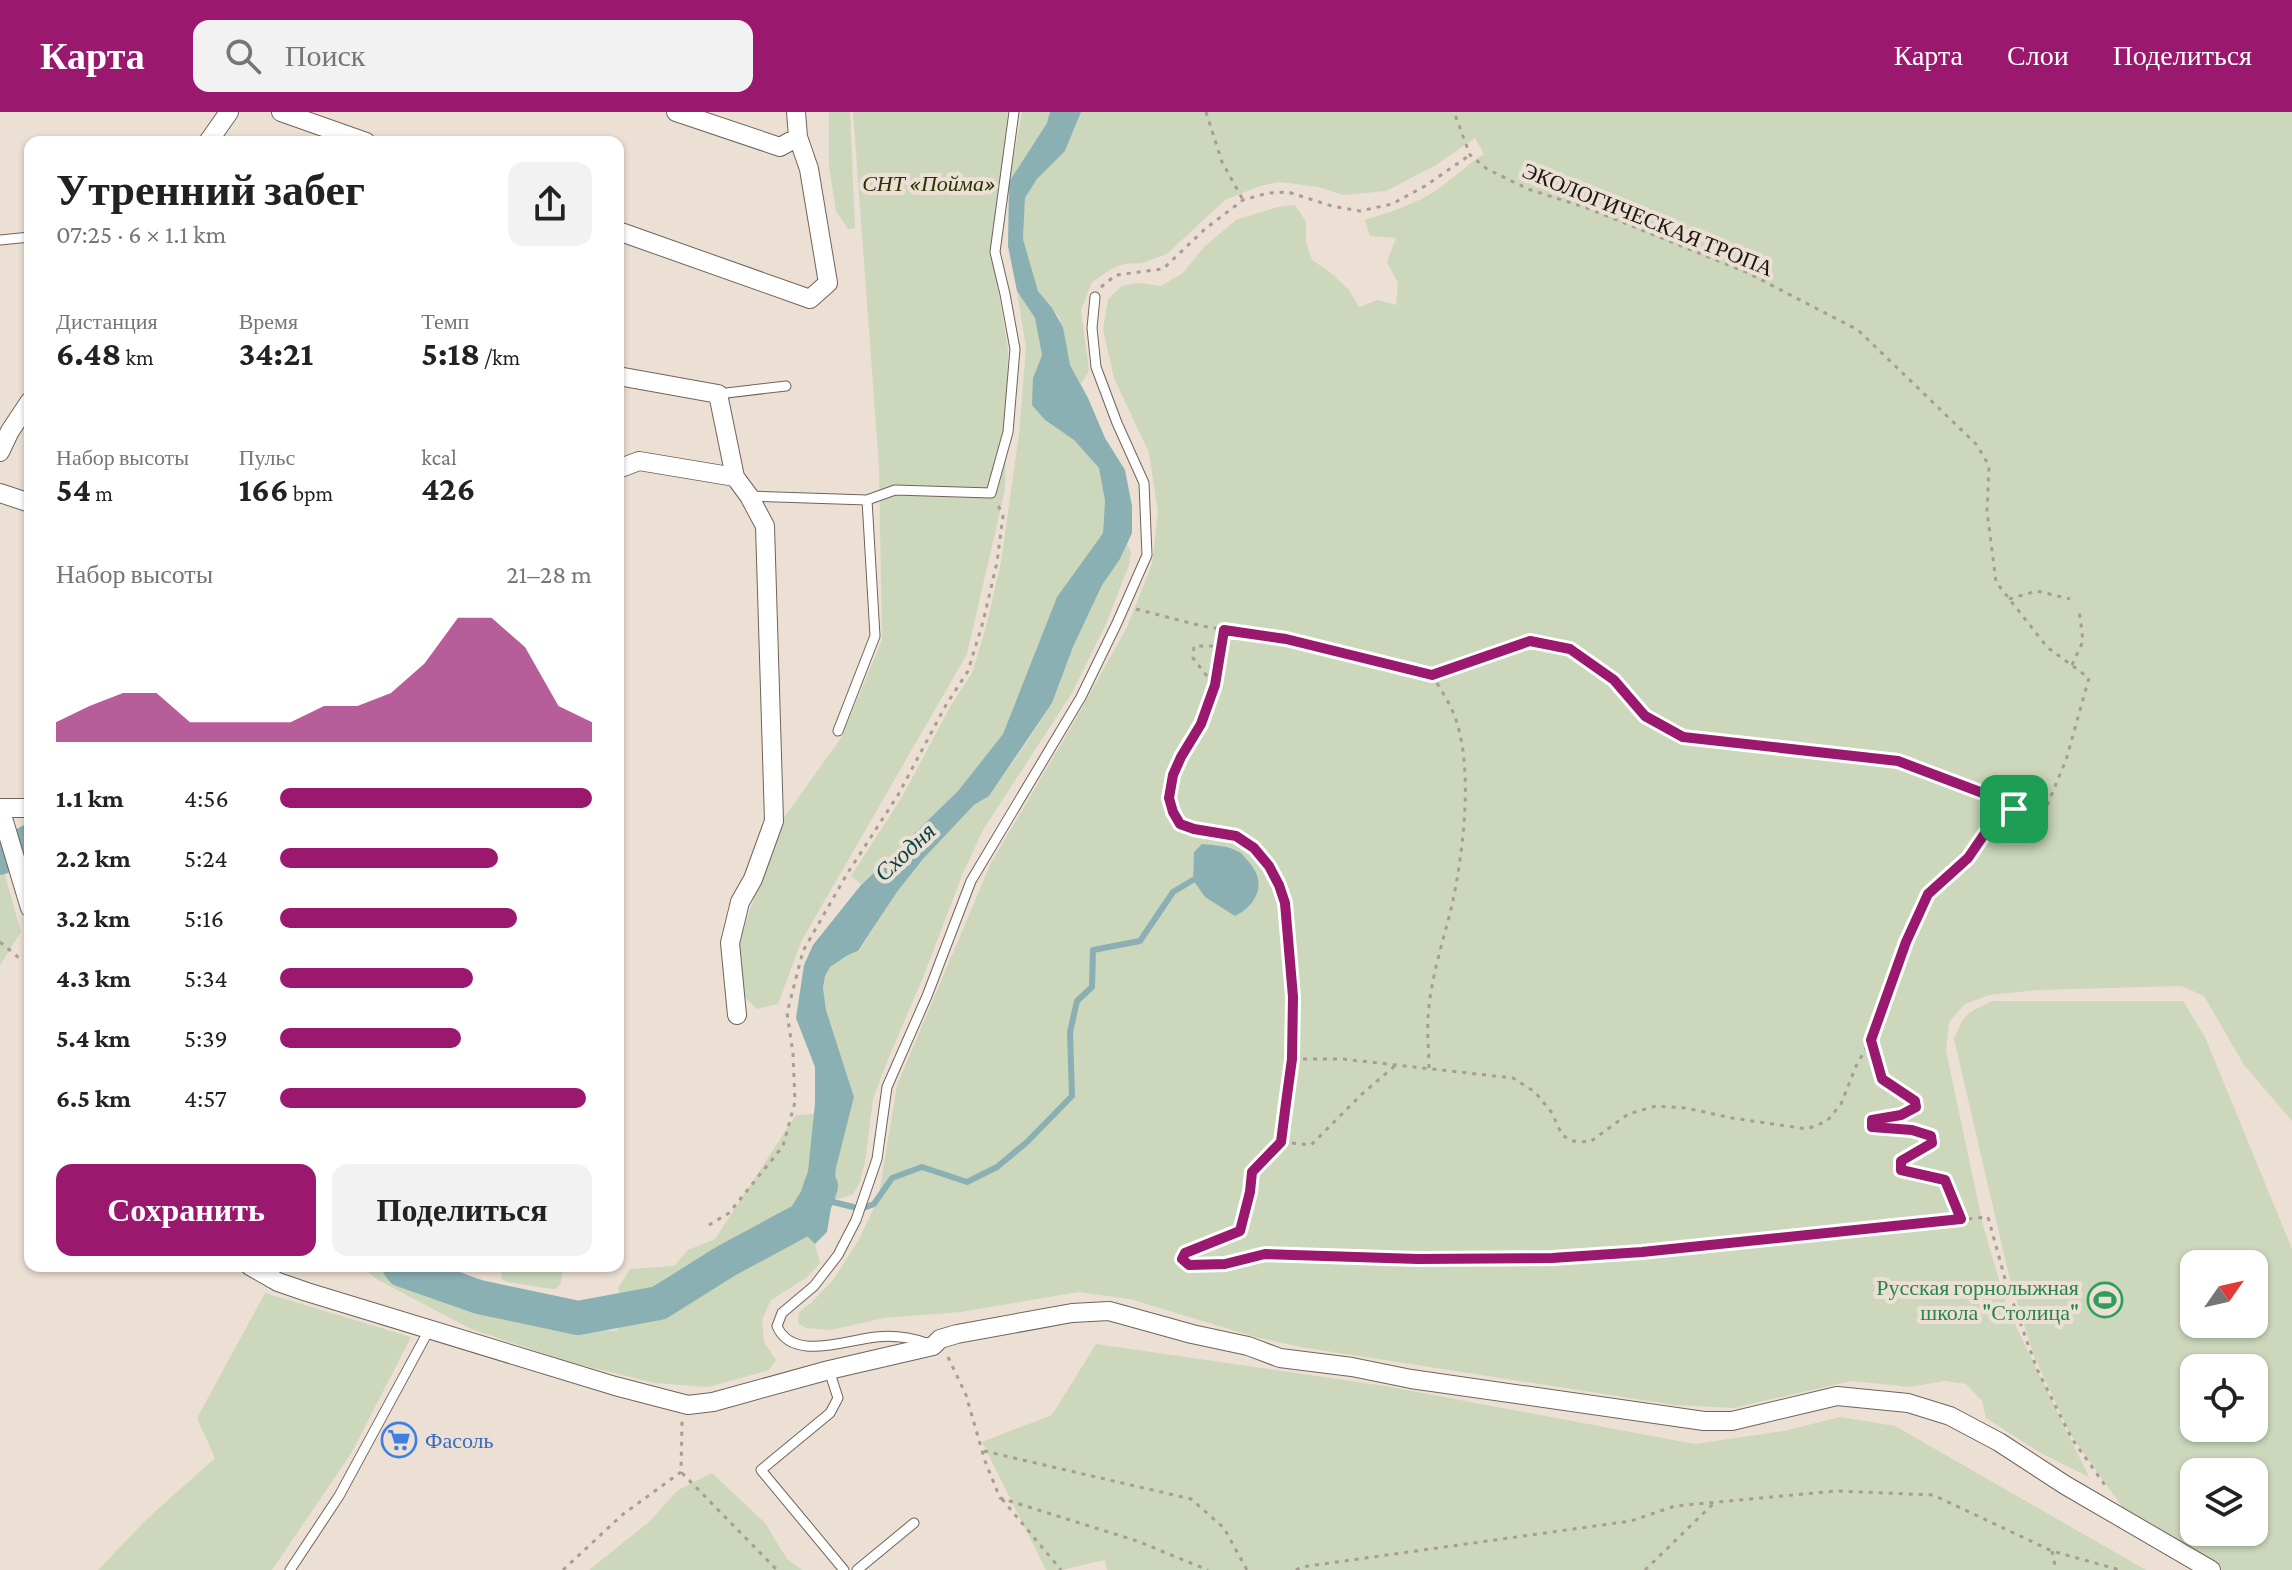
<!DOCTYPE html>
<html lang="ru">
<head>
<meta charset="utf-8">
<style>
  :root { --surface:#fff; --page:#f2f2f2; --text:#222; --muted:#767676; --accent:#9a196e }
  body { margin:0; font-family:"Crimson Pro",serif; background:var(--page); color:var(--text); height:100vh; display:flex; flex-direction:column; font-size:30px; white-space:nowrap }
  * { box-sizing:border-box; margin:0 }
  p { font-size:26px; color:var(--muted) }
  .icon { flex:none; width:44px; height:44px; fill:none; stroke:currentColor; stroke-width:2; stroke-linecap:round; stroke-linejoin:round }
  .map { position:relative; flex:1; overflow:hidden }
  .sheet { position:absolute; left:24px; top:24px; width:600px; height:1136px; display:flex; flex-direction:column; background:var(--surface); border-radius:16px; box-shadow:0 2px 6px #0004 }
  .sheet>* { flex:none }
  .needle { width:52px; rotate:56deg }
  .fabs { position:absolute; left:2180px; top:1138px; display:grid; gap:16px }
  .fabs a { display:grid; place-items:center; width:88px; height:88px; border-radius:16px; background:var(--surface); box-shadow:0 2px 6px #0004; font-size:40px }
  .pin { position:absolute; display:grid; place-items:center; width:68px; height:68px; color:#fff; margin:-34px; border-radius:16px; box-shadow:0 4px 12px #0006 }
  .round { display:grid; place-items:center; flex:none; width:84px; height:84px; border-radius:16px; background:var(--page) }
  .overview { display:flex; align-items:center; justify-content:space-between; height:136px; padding:0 32px }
  h1 { font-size:44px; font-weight:700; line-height:60px }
  .figures { display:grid; grid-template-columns:repeat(3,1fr); gap:12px; height:136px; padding:8px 32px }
  .figures div { display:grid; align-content:center }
  .figures b { font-size:34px; font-weight:700 }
  .figures small { font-size:22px; font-weight:400 }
  .figures p { font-size:22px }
  .chart { height:224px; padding:16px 32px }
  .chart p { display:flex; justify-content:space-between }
  .chart svg { width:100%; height:144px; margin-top:8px; fill:var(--accent); opacity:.7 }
  .cta { display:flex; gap:16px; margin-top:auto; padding:16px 32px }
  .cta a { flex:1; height:92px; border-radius:16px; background:var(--accent); color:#fff; font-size:32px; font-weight:700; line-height:92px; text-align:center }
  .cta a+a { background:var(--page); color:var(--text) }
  ul { padding:0 32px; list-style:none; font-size:26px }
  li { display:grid; grid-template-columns:128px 96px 1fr; align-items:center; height:60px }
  li i { height:20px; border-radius:10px; background:var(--accent) }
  header { display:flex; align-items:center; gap:48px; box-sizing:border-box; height:112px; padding:0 40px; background:var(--accent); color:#fff }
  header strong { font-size:38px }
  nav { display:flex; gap:44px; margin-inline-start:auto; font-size:28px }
  .search { width:560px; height:72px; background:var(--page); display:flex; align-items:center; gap:20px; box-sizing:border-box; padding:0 28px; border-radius:16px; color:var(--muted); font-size:30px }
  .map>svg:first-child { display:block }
  .green { fill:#ccd7bc; fill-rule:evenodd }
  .water { fill:#8ab0b3 }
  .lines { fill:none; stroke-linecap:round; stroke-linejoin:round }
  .stream { stroke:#8ab0b3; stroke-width:6 }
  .river { stroke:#8ab0b3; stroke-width:34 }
  .service-casing { stroke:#6f645a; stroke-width:11 }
  .minor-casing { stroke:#6f645a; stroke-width:20 }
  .path { stroke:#a79d94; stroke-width:3; stroke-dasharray:4 6; stroke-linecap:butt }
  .service { stroke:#fff; stroke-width:9 }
  .minor { stroke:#fff; stroke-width:18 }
  .route-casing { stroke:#fff; stroke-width:16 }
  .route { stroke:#9a196e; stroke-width:10 }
  .labels { text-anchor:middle; stroke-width:8; stroke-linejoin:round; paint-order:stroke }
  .park-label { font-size:22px; font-style:italic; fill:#263303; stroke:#ece0d4 }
  .street-label { font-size:22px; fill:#1b1713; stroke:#ece0d4 }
  .leisure-label { font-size:22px; fill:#27864d; stroke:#ece0d4; text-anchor:end }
  .shop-label { font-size:22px; fill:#366cbe; stroke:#ece0d4; text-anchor:start }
  .water-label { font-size:24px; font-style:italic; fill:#074448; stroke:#ece0d4 }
</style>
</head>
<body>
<header>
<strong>Карта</strong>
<div class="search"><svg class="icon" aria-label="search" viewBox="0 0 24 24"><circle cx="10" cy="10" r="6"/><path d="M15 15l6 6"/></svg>Поиск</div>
<nav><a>Карта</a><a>Слои</a><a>Поделиться</a></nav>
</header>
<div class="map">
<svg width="2292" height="1458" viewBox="0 0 2292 1458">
  <rect width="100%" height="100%" fill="#ece0d4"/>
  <path class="green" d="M829,0H850L855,116L848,117L836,99L829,55Z
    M853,0H1008L992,141L1008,237L1005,378L967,542L802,828L778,892L757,897L745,885L737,836L780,711L841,626L882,528L879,355Z
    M1022,0H1050L1047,11L1009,70Z
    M1081,0H2292V1009L2244,953L2204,884L2181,874L2038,878L1989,883L1965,892L1949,910L1946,939L1983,1113L2008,1198L2089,1365L2039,1340L1986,1306L1982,1289L1966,1272L1944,1269L1910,1275L1851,1269L1733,1296L1675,1293L1301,1235L1255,1225L1130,1187L1078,1180L961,1200L884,1206L831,1218L806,1216L798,1211L799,1200L811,1191L833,1168L858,1129L878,1088L897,973L991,751L1074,610L1127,515L1152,452L1158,400L1149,341L1114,266L1103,218L1108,187L1122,174L1139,171L1161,174L1183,161L1204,135L1236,108L1278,95L1295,93L1306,110V130L1312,148L1331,161L1349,178L1359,195L1378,188L1396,193L1398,171L1387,150L1396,126L1370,124L1365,108C1390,100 1416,92 1437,78C1453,66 1467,53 1484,42L1475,26L1436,53L1386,79L1343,83L1319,75L1280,70L1260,74L1225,88L1167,142L1142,151L1124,152L1113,156L1092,170L1081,198L1089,259L1081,272L1069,253L1063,215L1059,205L1038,179L1023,127L1025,86L1037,67L1065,39ZM1194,740L1254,756C1261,783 1259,789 1235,804L1193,768Z
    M1017,179L1035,206L1042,243L1033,266L1045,308L1074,328L1099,356L1105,389L1103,421L1057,485L1003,622L958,679L861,772L851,764L902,685L950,595L972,561L987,511L1001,450L1019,322L1026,236Z
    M1127,432L1131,440L1129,453L1106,512L1072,581L983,718L963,761L924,863L886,952L873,987L865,1051L859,1072L853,1082L832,1089L836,1056L854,985L826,898L823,876L825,864L830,855L848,843L859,839L897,780L923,747L974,693L989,684L1027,630L1052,591L1073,535L1102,472L1120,447Z
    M4,760L21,820L0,853V764Z
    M1993,889H2183L2205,925L2292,1137V1458H2223L2128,1403L2070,1322L2034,1244L2009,1164L1954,927C1965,900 1967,901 1993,889ZM2194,1152H2254V1212H2194ZM2194,1256H2254V1316H2194ZM2194,1360H2254V1420H2194Z
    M814,1002L808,1059L796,1094L798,1115L815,1132L820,1151L806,1166L771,1188L762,1208L764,1230L776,1248L769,1258L708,1275L655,1271L565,1249L471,1217L378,1168L360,1154H463L468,1179L481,1196L500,1207L576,1217L617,1219L625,1198L618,1176L630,1157L674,1154L688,1138L715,1127L796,1003Z
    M502,1154H563L561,1171L557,1176L553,1177L507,1170L501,1167Z
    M265,1181L411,1225L352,1340L272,1458H98L148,1406L215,1346L197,1306Z
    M1096,1232L1385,1274L1695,1332L1784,1319L1840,1305L1895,1314L2146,1458H1107L1105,1448L1061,1458H1046L982,1330L1052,1303Z
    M712,1361L765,1411L787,1447L802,1458H589L649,1410L678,1378Z"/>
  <path class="water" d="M1050,0H1081L1065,39L1037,67L1025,86L1023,127L1038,179L1052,196L1063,215L1070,253L1088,286L1105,326L1125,358L1132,394V421L1120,447L1102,473L1073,535L1052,591L989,684L974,693L923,747L897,780L858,839L848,843L830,855L825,864L823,876L826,898L854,985L836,1056L834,1078L827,1120L815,1132L798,1115L796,1094L808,1059L815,991V955L796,906L804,853L813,833L861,773L958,679L1003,622L1057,485L1103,421L1105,389L1099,356L1074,328L1045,308L1032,293L1033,266L1042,243L1035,206L1017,179L1008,134L1009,70L1047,11Z
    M1202,732C1214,733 1229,734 1239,740C1242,741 1246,747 1248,749C1267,770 1259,792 1235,804L1205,785L1193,768L1194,740Z"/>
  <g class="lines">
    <path class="stream" d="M825,1088L853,1095
      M866,1095L874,1092L892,1066L922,1055L967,1070L997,1055L1027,1030L1072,984L1070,920L1077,889L1092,875L1093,838L1140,829L1173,780L1193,768"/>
    <path class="river" d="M0,746L30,729
      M399,1154L402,1158L479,1185L578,1206L659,1191L726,1149L804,1107L817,1086L821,1074"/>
    <g class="service-casing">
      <path id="service" d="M0,128L30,125
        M718,282L786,274
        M749,384L867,388L875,524L838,619
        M867,388L895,378L991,381L1008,320L1015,237L1005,182L995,140L1014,0
        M926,1231C909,1225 894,1223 876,1225C846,1228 792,1250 777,1214L782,1201L814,1174L838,1143L856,1108L877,1047L887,975L927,884L971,769L1081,585L1117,511L1147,443L1144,371L1117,311L1096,255L1092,216L1095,185
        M829,1258L838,1286L830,1301L761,1358L844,1458
        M290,1458L339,1384L429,1218
        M857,1458L914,1411"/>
    </g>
    <g class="minor-casing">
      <path id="minor" d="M281,0L366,30
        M676,0L780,35L798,25L796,0
        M208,30L229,0
        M618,119L810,187L828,171L809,57L798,25
        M618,264L718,282L735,365
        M0,340L10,319L30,289
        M618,357L639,349L735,365L749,384L765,414L774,709L753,767L740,790L730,831L737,903
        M0,381L30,391
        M0,696L30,796
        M0,696H30
        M250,1154L278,1170L307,1180L615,1274L688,1293L713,1290L829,1258L933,1234L940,1227L957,1222L1072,1201L1109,1199L1192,1222L1248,1234L1280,1246L1352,1255L1411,1267L1704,1309H1732L1837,1284L1908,1291L1950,1304L1999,1330L2065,1373L2211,1458"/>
    </g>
    <path class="path" d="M1206,0L1222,50L1243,88
      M1101,175L1116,163L1163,157L1205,117L1243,88L1268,81L1288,80L1332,94L1360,99L1392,92L1425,74L1470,43
      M2009,487L2037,479L2070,487
      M1136,497L1202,514L1286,527L1432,563L1530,529L1570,537L1614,568L1645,604L1683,625L1898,649L1988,683L2014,697L2046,696L2066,648L2089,566L2047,535L1996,470L1987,399L1989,354L1977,333L1858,218L1746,160L1587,96L1528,77L1487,57L1470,43L1454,0
      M1224,518L1215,573L1201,612L1181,645L1173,663L1169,686L1173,700L1180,712L1194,717L1236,724L1254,736L1269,754L1279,773L1285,791L1293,885L1292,947L1281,1030L1252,1060L1250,1080L1240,1119L1185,1141L1182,1147L1189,1153L1225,1152L1265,1142L1481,1147L1552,1146L1642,1140L1988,1105L2007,1174L2037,1257L2072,1327L2107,1376
      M2072,553L2083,529L2079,497
      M1213,572L1193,546L1194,534H1221
      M0,830L18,845L30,847
      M1871,928L1882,967L1915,989L1916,995L1901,1003L1872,1008V1015L1912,1018L1931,1024L1932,1031L1901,1049V1058L1945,1068L1961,1106
      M1293,947H1342L1513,966L1535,980L1552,1001L1562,1023L1572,1029L1590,1030L1628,1002L1656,994L1686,996L1732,1006L1807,1017L1827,1009L1841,992L1856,954L1871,928L1906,830L1928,782L1968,746L1992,711L2014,697
      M1429,956C1429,939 1427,923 1428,907C1430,868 1443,830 1452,793C1463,741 1473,663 1457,611C1452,594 1441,578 1432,563
      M1282,1030L1311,1033L1362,982L1397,952
      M709,1113L729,1101L783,1034L795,990L793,941L787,901L803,839L847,762L898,683L946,593L968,559L983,510L997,450L1003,404L997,391
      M948,1245L966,1283L985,1349L1000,1386L1137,1429L1208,1458
      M984,1339L1191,1387L1224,1416L1247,1458
      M682,1361L777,1458
      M1002,1387L1061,1458
      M2052,1439L2056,1458
      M563,1458L622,1403L681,1360L682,1309
      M1296,1458L1301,1455L1631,1409L1675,1394L1836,1379L1933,1383L2052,1439L2120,1458
      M1645,1458L1714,1391"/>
    <use href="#service" class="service"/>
    <use href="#minor" class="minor"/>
  </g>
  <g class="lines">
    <g class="route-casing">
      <path id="route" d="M1224,518L1286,527L1432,563L1530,529L1570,537L1614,568L1645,604L1683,625L1898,649L1988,683L2014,697L1992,711L1968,746L1928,782L1906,830L1871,928L1882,967L1915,989L1916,995L1901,1003L1872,1008V1015L1912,1018L1931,1024L1932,1031L1901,1049V1058L1945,1068L1961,1107L1642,1140L1552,1146L1418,1147L1265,1142L1225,1152L1189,1153L1182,1147L1185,1141L1240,1119L1250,1080L1252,1060L1281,1030L1286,991L1292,947L1293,885L1285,791L1279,773L1269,754L1254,736L1236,724L1194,717L1180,712L1173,700L1169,686L1173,663L1181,645L1201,612L1215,573Z"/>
    </g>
    <use href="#route" class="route"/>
  </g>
  <defs>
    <g id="stadium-ring" transform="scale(1.8)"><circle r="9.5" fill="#ece0d4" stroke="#2e9e5b" stroke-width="1.5"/><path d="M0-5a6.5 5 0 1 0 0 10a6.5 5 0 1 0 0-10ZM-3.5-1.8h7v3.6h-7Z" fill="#2e9e5b"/></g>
    <g id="supermarket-ring" transform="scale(1.8)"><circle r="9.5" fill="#ece0d4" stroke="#3f7fe0" stroke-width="1.5"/><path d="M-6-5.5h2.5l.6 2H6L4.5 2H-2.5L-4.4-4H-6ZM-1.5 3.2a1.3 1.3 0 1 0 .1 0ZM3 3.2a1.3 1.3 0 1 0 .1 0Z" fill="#3f7fe0"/></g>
  </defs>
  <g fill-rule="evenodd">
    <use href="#stadium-ring" x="2105" y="1188"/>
    <use href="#supermarket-ring" x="399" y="1328"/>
  </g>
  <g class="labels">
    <g class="park-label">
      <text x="929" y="79">СНТ «Пойма»</text>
    </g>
    <g class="street-label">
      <text transform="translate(1648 107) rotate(22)" y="8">ЭКОЛОГИЧЕСКАЯ ТРОПА</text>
    </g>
    <g class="leisure-label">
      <text x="2079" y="1183">Русская горнолыжная<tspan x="2079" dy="25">школа "Столица"</tspan></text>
    </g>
    <g class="shop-label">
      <text x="425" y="1336">Фасоль</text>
    </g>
    <g class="water-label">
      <text transform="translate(905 740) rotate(-43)" y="8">Сходня</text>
    </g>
  </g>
</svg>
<div class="fabs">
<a><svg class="needle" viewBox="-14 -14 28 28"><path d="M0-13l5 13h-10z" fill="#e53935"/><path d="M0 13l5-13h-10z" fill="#767676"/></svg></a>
<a><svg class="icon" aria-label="locate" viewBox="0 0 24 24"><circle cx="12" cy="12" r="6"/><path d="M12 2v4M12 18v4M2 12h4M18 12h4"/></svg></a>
<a><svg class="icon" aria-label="layers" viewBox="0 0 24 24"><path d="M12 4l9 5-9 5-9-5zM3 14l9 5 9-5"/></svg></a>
</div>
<div class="pin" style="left:2014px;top:697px;background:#1e9e55"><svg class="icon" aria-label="arrive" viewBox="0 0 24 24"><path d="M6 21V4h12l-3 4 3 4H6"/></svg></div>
<section class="sheet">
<div class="overview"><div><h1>Утренний забег</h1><p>07:25 · 6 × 1.1 km</p></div><a class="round"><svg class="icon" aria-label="share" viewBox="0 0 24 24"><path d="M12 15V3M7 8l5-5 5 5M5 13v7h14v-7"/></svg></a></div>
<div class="figures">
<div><p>Дистанция</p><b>6.48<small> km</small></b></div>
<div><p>Время</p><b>34:21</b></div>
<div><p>Темп</p><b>5:18<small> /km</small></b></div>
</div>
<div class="figures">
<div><p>Набор высоты</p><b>54<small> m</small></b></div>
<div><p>Пульс</p><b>166<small> bpm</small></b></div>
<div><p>kcal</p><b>426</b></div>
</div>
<div class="chart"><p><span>Набор высоты</span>21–28 m</p>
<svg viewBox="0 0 160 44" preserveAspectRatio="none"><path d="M0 44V38L10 33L20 29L30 29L40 38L50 38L60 38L70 38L80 33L90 33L100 29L110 20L120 6L130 6L140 15L150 33L160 38V44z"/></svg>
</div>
<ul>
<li><b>1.1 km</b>4:56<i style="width:100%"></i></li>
<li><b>2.2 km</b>5:24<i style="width:70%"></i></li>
<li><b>3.2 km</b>5:16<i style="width:76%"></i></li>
<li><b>4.3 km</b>5:34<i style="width:62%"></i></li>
<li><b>5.4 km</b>5:39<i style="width:58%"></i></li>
<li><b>6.5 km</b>4:57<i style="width:98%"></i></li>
</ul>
<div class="cta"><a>Сохранить</a><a>Поделиться</a></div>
</section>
</div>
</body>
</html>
